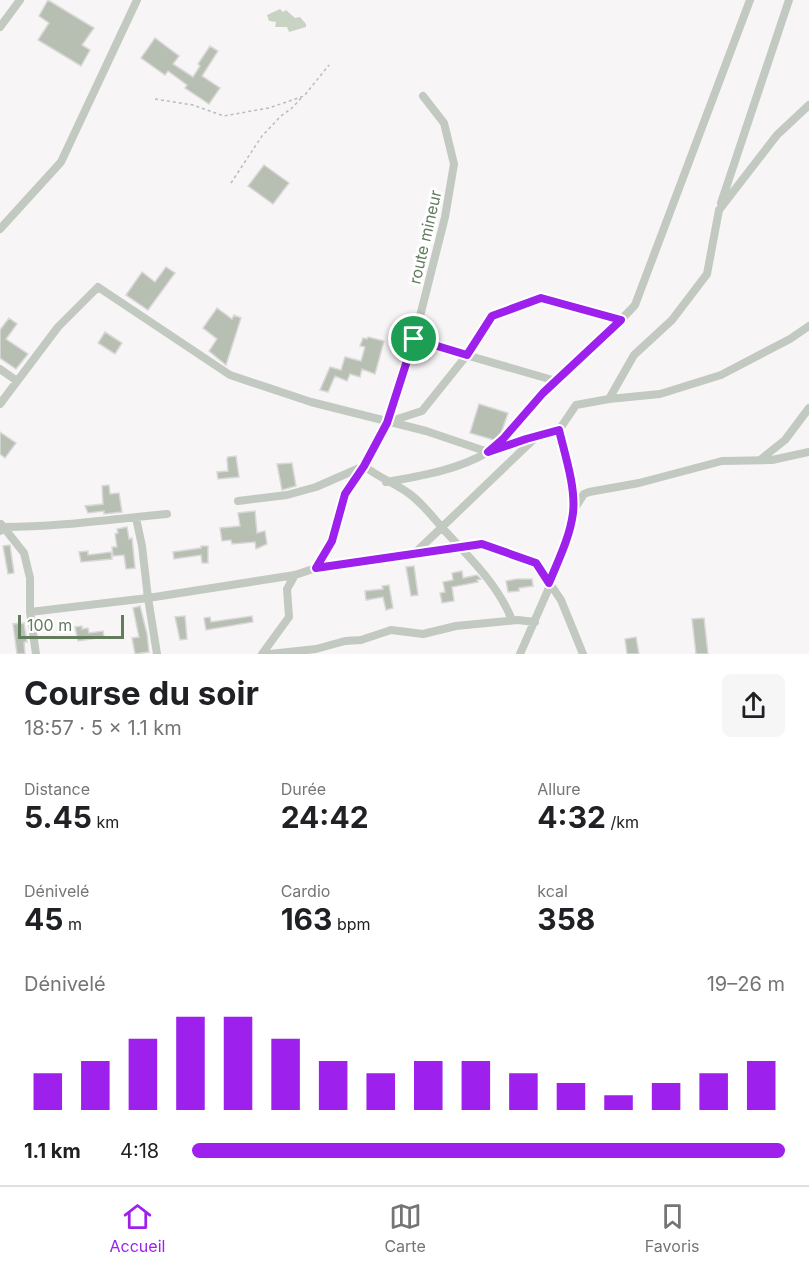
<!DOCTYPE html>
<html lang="fr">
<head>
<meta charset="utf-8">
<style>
  :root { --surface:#fff; --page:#f6f6f6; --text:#202124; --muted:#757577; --line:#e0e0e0; --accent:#9d20ec }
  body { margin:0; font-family:Inter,sans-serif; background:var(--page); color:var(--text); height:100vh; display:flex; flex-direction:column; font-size:22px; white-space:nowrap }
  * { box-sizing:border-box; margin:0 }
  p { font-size:20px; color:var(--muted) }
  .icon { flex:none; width:33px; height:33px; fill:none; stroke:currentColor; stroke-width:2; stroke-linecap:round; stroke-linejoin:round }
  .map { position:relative; height:654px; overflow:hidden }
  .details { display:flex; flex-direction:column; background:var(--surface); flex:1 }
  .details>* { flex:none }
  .scale { position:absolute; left:18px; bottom:15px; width:106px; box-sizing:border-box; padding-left:6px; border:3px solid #627c5d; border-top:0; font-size:16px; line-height:21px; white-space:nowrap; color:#627c5d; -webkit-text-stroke:4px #fff; paint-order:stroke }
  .pin { position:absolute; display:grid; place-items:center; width:51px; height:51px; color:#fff; margin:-26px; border:3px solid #fff; border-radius:50%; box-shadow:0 2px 6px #0007 }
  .round { display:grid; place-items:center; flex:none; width:63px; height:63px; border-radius:9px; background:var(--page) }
  .headline { display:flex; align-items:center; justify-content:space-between; height:102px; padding:0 24px }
  h1 { font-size:33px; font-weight:700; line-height:45px }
  .figures { display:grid; grid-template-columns:repeat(3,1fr); gap:9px; height:102px; padding:6px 24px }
  .figures div { display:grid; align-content:center }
  .figures b { font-size:30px; font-weight:700 }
  .figures small { font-size:16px; font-weight:400 }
  .figures p { font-size:16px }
  .chart { height:168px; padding:12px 24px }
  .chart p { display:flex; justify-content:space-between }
  .chart svg { width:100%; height:108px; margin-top:6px; stroke:var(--accent); stroke-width:6 }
  ul { padding:0 24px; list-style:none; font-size:20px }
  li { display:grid; grid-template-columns:96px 72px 1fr; align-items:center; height:45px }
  li i { height:15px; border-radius:8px; background:var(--accent) }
  .dock { display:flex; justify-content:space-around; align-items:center; height:84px; border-top:2px solid var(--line); background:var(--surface); font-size:16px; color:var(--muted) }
  .dock a { display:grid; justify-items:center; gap:3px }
  .dock .active { color:var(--accent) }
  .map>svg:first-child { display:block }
  .water { fill:#c9d3c4 }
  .building { fill:#b6bfb2; stroke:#dad7d9; stroke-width:1.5 }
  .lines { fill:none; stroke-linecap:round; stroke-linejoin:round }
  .path { stroke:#b7beb6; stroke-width:1.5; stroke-dasharray:3 3; stroke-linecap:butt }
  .minor { stroke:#c2c9c0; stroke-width:8 }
  .route-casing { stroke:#fff; stroke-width:12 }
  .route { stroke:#9d20ec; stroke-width:8 }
  .labels { text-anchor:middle; stroke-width:6; stroke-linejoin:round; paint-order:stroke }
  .street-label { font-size:16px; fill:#627c5d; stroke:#fff }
</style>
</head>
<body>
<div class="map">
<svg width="809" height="654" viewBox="0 0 809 654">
  <rect width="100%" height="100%" fill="#f8f5f7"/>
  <path class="water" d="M280,9L283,12L286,10L295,18L300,17L306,24V27L289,32L287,27H275L276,22L269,21L267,15Z"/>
  <path class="building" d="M48,0L94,28L82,45L90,50L81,66L38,40L49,23L39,16Z
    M155,38L179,56L173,64L193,77L200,66L198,64L210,46L218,51L202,76L220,88L209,104L185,88L187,85L168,71L165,75L141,58Z
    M264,165L289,183L273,204L248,186Z
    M166,267L175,273L148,310L126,295L142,272L155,282Z
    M217,308L232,319L234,315L241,318L226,365L209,351L217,339L203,328Z
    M9,318L17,324L6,339L28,354L16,369L0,358V330Z
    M105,332L122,343L115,354L98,343Z
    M368,337L384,341L375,374L362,369L360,377L350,374L347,381L335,376L328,392L320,390L330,367L341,370L345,357L361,361L365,347L360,346L363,338L367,339Z
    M479,404L508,413L501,433L494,440L470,433Z
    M0,432L16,443L5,458L0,454Z
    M236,456L239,477L218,479L217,472L228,471L227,459L228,457Z
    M292,463L296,486L282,490L277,464Z
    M109,485L110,494L119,493L122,512L104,514V511L88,513L85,506L103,504L102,486Z
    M255,511L257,533L265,531L267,544L256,549L255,542L232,544L231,540L222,541L220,528L240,526L238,513Z
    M127,527L129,539L132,538L135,568L126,569L124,555L113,556L112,547H117L115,534L118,533L117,529Z
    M10,545L14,573L8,574L3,546Z
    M201,546H208V563H202L201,555L174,559L173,552L201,548Z
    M88,551V555L111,552L112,559L81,562L79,552Z
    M414,566L418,595L411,596L406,567Z
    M462,571L463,578L477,575L481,579L477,580L478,582L452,587L454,601L442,603L440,593L445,592L443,582L453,580L452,573Z
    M517,579H532L533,586L519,588V591L508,592L506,581Z
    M389,585L393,608L386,610L383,597L366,600L365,591L383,589L382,586Z
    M140,606L147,634L149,652L135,654L132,638L139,637L133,608Z
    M185,616L187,639L180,640L175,617Z
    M252,616L253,622L206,630L204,618L210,617L211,622Z
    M704,618L708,654H696L692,619Z
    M24,623L27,642H24L25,654H17L13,624Z
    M82,626V629L88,628L89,633L103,631L104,637L78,641L75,627Z
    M636,637L639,654H627L625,639Z"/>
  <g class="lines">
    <path class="path" d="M155,99L193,105L224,116L246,112L269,108L304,96L329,65
      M231,183L262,136L281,116L292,108L302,97"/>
    <path class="minor" d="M0,27L20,0
      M721,203L789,0
      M0,229L61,162L137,0
      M414,340L556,381
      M0,369L17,381
      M609,399L634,355L672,320L707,274L719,210L777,135L809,105
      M0,404L58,327L98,287L230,375L311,402L426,431L488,452L526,439L559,430L570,473L573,511
      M388,422L422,411L467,355L492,316L541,298L621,320
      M559,430L576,405L609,399L660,394L721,375L790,339L809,326
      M760,460L785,440L809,408
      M386,482C420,476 458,470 488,452C511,438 526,410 545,391C575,362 607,336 635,305L750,0
      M238,501L287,495L316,487L364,466L387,423L414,340L445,217L454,164L444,123L423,96
      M1,524L24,553L30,578V612L36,654
      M0,531L4,527C59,527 113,519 167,514
      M416,552L537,436
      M316,568L482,544L536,563L561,600L583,654
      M30,612L148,598L142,546L136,518
      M157,654L148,598L295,575L316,568L332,541L345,494L364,466C379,478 397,484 411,495C424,505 435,520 446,532C472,560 498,585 512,620
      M262,654L289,617L287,589L295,575
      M270,654L316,649L345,641L361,640L391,630L423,634L456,626L518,620L535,622
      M520,654L548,590L549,583L568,532L573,511L584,494L589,492L639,483L722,461L772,460L809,452"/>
  </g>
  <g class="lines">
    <g class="route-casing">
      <path id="route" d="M541,298L621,320L543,393L503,439L488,452L526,439L559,430C565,455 576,488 573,513C570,537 558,561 549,583L536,563L482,544L316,568L332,541L345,494L364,466L387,423L414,339L467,355L492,316Z"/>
    </g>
    <use href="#route" class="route"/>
  </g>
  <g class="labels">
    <g class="street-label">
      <text transform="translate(425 237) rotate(-77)" y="6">route mineur</text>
    </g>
  </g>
</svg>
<div class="scale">100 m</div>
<div class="pin" style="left:414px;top:339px;background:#1e9e55"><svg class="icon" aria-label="arrive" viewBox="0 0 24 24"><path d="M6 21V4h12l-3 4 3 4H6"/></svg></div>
</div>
<section class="details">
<div class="headline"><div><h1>Course du soir</h1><p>18:57 · 5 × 1.1 km</p></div><a class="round"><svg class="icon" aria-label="share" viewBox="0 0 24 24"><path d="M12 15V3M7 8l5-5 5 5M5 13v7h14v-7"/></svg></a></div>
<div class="figures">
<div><p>Distance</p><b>5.45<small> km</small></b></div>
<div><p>Durée</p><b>24:42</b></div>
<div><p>Allure</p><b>4:32<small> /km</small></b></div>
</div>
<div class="figures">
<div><p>Dénivelé</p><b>45<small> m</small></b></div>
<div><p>Cardio</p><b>163<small> bpm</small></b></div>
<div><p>kcal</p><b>358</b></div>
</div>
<div class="chart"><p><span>Dénivelé</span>19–26 m</p>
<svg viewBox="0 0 160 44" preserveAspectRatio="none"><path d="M5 44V29M15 44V24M25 44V15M35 44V6M45 44V6M55 44V15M65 44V24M75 44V29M85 44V24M95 44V24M105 44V29M115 44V33M125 44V38M135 44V33M145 44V29M155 44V24"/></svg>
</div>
<ul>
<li><b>1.1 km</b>4:18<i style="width:100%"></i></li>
</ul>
</section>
<nav class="dock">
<a class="active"><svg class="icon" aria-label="home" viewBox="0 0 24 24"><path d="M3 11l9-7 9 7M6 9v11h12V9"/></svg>Accueil</a>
<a><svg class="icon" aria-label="map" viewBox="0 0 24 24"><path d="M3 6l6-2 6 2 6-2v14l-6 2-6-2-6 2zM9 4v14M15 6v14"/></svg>Carte</a>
<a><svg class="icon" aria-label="saved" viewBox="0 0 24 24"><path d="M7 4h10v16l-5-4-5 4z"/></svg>Favoris</a>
</nav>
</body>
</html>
